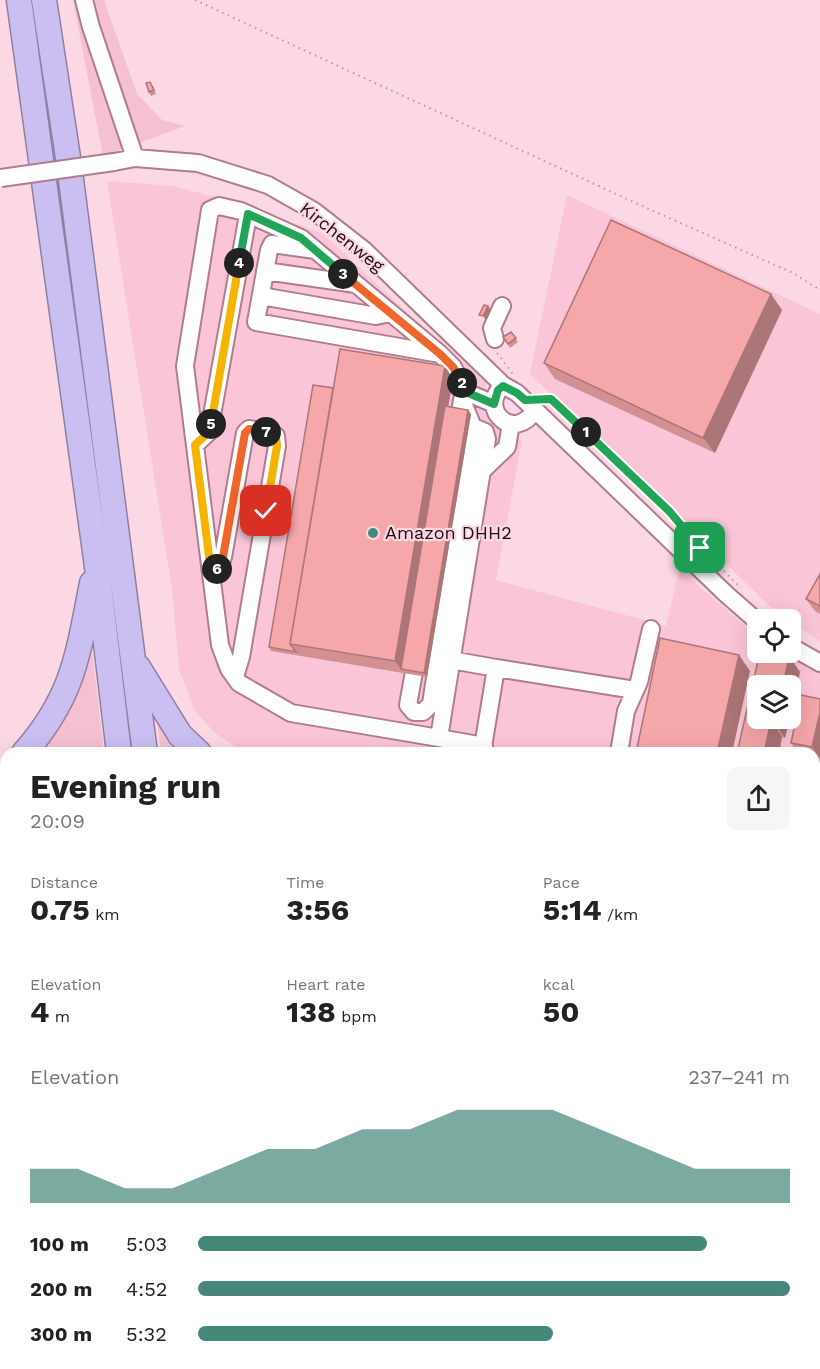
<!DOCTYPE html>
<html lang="en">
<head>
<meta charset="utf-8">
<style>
  :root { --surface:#fff; --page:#f6f6f6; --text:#222; --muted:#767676; --accent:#458778 }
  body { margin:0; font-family:"Work Sans",sans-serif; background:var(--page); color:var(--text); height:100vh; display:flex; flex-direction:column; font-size:22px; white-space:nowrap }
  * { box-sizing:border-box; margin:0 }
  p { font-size:20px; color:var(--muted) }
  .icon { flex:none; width:33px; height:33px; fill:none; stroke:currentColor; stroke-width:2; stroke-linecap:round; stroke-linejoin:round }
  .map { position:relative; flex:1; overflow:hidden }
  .details { position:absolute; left:0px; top:747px; width:820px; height:622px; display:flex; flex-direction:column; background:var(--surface); border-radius:18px 18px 0 0; box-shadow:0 6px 24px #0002 }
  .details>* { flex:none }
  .fabs { position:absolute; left:747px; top:609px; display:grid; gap:12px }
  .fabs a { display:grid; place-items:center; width:54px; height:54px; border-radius:9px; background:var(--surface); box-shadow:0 6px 24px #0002; font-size:30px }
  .pin { position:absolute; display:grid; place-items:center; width:51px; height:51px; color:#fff; margin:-26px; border-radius:12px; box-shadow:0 3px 9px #0006 }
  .km { position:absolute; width:30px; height:30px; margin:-15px; border-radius:50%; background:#222; color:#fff; font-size:16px; line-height:30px; text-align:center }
  .round { display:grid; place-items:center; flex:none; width:63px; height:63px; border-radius:9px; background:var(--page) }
  .head { display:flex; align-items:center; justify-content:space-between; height:102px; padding:0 30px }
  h1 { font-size:33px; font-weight:700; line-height:45px }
  .metrics { display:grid; grid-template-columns:repeat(3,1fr); gap:9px; height:102px; padding:6px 30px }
  .metrics div { display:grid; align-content:center }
  .metrics b { font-size:30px; font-weight:700 }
  .metrics small { font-size:16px; font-weight:400 }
  .metrics p { font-size:16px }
  .chart { height:168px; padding:12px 30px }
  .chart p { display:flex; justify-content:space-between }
  .chart svg { width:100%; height:108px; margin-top:6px; fill:var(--accent); opacity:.7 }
  ul { padding:0 30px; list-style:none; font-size:20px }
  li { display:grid; grid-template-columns:96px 72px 1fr; align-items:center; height:45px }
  li i { height:15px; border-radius:8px; background:var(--accent) }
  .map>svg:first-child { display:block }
  .built { fill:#fac5d6; fill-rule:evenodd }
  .green { fill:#f5c0d1 }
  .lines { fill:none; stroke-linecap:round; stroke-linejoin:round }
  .minor-casing { stroke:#b17c8e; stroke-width:20 }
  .major-casing { stroke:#8f80a3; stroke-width:24 }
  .highway-casing { stroke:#8f80a3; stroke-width:27 }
  .path { stroke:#b698a1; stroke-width:2; stroke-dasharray:1.5 4.5; stroke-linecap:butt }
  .minor { stroke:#fff; stroke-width:16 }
  .major { stroke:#e0d8f6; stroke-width:21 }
  .highway { stroke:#cbbef0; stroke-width:24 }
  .rail-casing { stroke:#735a63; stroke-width:5 }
  .rail { stroke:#fbd8e3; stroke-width:3; stroke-dasharray:9; stroke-linecap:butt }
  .minor-bridge-casing { stroke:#b17c8e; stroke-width:20; stroke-linecap:butt }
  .minor-bridge { stroke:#fff; stroke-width:16 }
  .wall { fill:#d39092 }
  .shaded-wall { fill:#ac7577 }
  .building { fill:#f5a7aa; stroke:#ac7577; stroke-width:1.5 }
  .split-1-casing { stroke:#fff; stroke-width:12 }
  .split-2-casing { stroke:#fff; stroke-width:12 }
  .split-3-casing { stroke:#fff; stroke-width:12 }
  .split-4-casing { stroke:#fff; stroke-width:12 }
  .split-5-casing { stroke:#fff; stroke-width:12 }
  .split-6-casing { stroke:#fff; stroke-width:12 }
  .split-7-casing { stroke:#fff; stroke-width:12 }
  .split-8-casing { stroke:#fff; stroke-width:12 }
  .split-1 { stroke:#22a559; stroke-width:8 }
  .split-2 { stroke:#22a559; stroke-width:8 }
  .split-3 { stroke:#f0652b; stroke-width:8 }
  .split-4 { stroke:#22a559; stroke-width:8 }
  .split-5 { stroke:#f5b400; stroke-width:8 }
  .split-6 { stroke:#f5b400; stroke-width:8 }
  .split-7 { stroke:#f0652b; stroke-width:8 }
  .split-8 { stroke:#f5b400; stroke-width:8 }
  .poi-dot { fill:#458778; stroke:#fbd8e3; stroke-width:2 }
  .labels { text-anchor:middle; stroke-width:4.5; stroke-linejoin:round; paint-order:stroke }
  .street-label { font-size:18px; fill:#200d14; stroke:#fbd8e3 }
  .poi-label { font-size:18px; fill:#200d14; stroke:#fbd8e3; text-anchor:start }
</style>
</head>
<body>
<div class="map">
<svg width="820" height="1369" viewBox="0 0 820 1369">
  <rect width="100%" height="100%" fill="#fbd8e3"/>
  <path class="built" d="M107,181L173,186L241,204L323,234L458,360L475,367L490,378L485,386L486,395L492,396L501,433L522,440L496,580L666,626L679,571L694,582L757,636L758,652L784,653L820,671V859L815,884L814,753H245L215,733L195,711L179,669L172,589ZM758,686H790V718H758Z
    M567,195L820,314V641L791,622L790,620L786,619L778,614L530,374Z
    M820,920V1169L815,1167L814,943Z
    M268,1364H675L691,1369H269Z
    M704,1364H784L802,1369H719Z"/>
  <path class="green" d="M73,0H104L137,94L162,120L185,126L103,156Z
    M89,625L104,753H36Z
    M156,713L189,753H161Z
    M6,821V991L0,988V826Z
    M51,1364H164L165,1369H50Z"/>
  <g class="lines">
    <g class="minor-casing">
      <path id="minor" d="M84,0L91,27L135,158
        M114,162L135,158L198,163L268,185L314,211L364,250L503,385
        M315,250L272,244L269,250L256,322L440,354L453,367L466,392L494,404
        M265,271L356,284
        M261,296L376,316L390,313
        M495,339L492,328L502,306
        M440,354L301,238L241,211L219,206L210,210L185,366L220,645L229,669L239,683L291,713L439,738L487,439L485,432L473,427
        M503,385L517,393L535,410C515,443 477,410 503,385Z
        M535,410L726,594L758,622
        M457,429L462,400
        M195,445L209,432L248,215
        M483,470L507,447L511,424
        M211,572L219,568L223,557L245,433L249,429L272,433L276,436L277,446L241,657L235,677
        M790,646L820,663
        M417,655L408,705L414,712H423L431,704L473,427L462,400L466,392
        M451,660L496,668
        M439,738L484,746
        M482,753L496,668L635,690
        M619,753L626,711L639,682L651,629
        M814,897L820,873
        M501,1364L504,1369
        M634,1364L652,1369
        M526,1369L537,1364
        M564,1369L574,1364"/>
    </g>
    <g class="major-casing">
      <path id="major" d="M814,1185L820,1186"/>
    </g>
    <g class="highway-casing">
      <path id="highway" d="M19,0L96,559L119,753
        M44,0L69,164L145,753
        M138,667L180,735L199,753
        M24,753C74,696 78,654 92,583
        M0,781L6,774
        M0,811L6,808
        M0,1005L6,1008
        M185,1364L186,1369
        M211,1364L212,1369"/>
    </g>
    <path class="path" d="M195,0L640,205L793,273L820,290
      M497,353L513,374
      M543,399H551L670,512L700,548L741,588
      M770,613L778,620
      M790,628L798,634
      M0,1085L6,1086
      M812,1364L820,1366
      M803,1369L805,1364"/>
    <use href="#minor" class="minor"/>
    <use href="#major" class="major"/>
    <use href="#highway" class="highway"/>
    <g class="rail-casing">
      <path id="rail" d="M0,1140L6,1142
        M764,1364L783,1369"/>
    </g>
    <use href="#rail" class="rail"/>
    <g class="minor-bridge-casing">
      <path id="minor-bridge" d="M1,178L114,162"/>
    </g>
    <use href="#minor-bridge" class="minor-bridge"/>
  </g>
  <path class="wall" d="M153,86L156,94L151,96L149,92Z
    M782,310L715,453L555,379L544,363Z
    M511,332L518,342L510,348L503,337Z
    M453,378L448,407L471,414L427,677L271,651L269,647L333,388Z
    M820,574V614L815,611L806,599Z
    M789,656L800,672L790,716V686V718L785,738L782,737L779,753H737Z
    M820,699V769L814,768V753H798L791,743Z
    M820,983V1074L814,1072V999Z"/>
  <path class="shaded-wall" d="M771,294L782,310L715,453L703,438Z
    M488,306L491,310L486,320L483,316Z
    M445,366L453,378L404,670L401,669L395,661Z
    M468,410L471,414L427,677L424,673Z
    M739,655L750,671L732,753H717Z
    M789,656L800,672L790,716V686H783Z
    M820,712V758L812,747Z
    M775,718H790L785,738L774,722Z
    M771,721L782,737L779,753H764Z"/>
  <path class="building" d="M150,82L154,90L149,92L146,83Z
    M611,220L771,294L703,438L544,363Z
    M484,305L488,306L483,316L479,315Z
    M511,332L516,338L508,344L503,337Z
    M340,349L445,366L395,661L290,644Z
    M313,385L333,388L290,644L296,652L269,647Z
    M445,406L468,410L424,673L401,669Z
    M820,574V606L806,599Z
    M660,638L739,655L717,753H636Z
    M760,652H774L789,656L783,686H758V718H775L774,722L771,721L764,753H737Z
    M801,695L820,699V712L812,747L791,743Z
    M820,983V1062L814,1060V999Z"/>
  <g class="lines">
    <g class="split-1-casing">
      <path id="split-1" d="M586,432L670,512L700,548"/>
    </g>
    <g class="split-2-casing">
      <path id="split-2" d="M462,383L466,392L494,404L498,390L503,386L517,393L525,400L551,399L586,432"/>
    </g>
    <g class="split-3-casing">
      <path id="split-3" d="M343,274L440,354L453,367L462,383"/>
    </g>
    <g class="split-4-casing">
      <path id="split-4" d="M239,263L248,214L301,238L343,274"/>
    </g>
    <g class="split-5-casing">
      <path id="split-5" d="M211,424L239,263"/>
    </g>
    <g class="split-6-casing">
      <path id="split-6" d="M211,424L209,432L195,445L211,572L217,569"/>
    </g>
    <g class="split-7-casing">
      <path id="split-7" d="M217,569L223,557L245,433L249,429L266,432"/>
    </g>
    <g class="split-8-casing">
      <path id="split-8" d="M266,511L277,446L276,436L266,432"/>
    </g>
    <use href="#split-1" class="split-1"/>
    <use href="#split-2" class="split-2"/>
    <use href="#split-3" class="split-3"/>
    <use href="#split-4" class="split-4"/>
    <use href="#split-5" class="split-5"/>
    <use href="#split-6" class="split-6"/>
    <use href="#split-7" class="split-7"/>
    <use href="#split-8" class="split-8"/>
  </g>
  <circle class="poi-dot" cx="373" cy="533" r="6"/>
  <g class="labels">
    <g class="street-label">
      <text transform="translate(342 237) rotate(38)" y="6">Kirchenweg</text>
    </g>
    <g class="poi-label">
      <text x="385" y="539">Amazon DHH2</text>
    </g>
  </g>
</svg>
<div class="fabs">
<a><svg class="icon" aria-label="locate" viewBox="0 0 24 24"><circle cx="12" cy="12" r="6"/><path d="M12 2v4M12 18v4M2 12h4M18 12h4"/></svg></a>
<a><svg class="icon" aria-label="layers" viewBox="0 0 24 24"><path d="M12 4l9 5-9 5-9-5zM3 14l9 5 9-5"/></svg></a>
</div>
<div class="pin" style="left:700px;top:548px;background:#1e9e55"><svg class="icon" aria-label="arrive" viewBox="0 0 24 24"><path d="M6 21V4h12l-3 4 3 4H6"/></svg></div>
<div class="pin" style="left:266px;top:511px;background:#d93025"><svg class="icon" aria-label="check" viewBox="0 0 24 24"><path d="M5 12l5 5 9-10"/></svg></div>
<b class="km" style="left:586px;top:432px">1</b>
<b class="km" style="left:462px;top:383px">2</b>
<b class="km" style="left:343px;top:274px">3</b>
<b class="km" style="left:239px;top:263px">4</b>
<b class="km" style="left:211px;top:424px">5</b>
<b class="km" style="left:217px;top:569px">6</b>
<b class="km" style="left:266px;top:432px">7</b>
<section class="details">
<div class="head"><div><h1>Evening run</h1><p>20:09</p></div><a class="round"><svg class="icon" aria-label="share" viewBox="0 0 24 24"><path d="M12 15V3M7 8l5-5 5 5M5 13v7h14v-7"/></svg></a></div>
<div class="metrics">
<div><p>Distance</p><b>0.75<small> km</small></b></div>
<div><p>Time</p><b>3:56</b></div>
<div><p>Pace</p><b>5:14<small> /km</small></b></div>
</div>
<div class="metrics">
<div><p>Elevation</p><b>4<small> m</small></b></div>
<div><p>Heart rate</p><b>138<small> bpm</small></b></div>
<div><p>kcal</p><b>50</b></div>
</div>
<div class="chart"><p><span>Elevation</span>237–241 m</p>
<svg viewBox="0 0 160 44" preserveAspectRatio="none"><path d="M0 44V30L10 30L20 38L30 38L40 30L50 22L60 22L70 14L80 14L90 6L100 6L110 6L120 14L130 22L140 30L150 30L160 30V44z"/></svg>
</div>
<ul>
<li><b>100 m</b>5:03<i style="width:86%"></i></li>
<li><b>200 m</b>4:52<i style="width:100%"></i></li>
<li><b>300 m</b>5:32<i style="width:60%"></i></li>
</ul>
</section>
</div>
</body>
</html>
